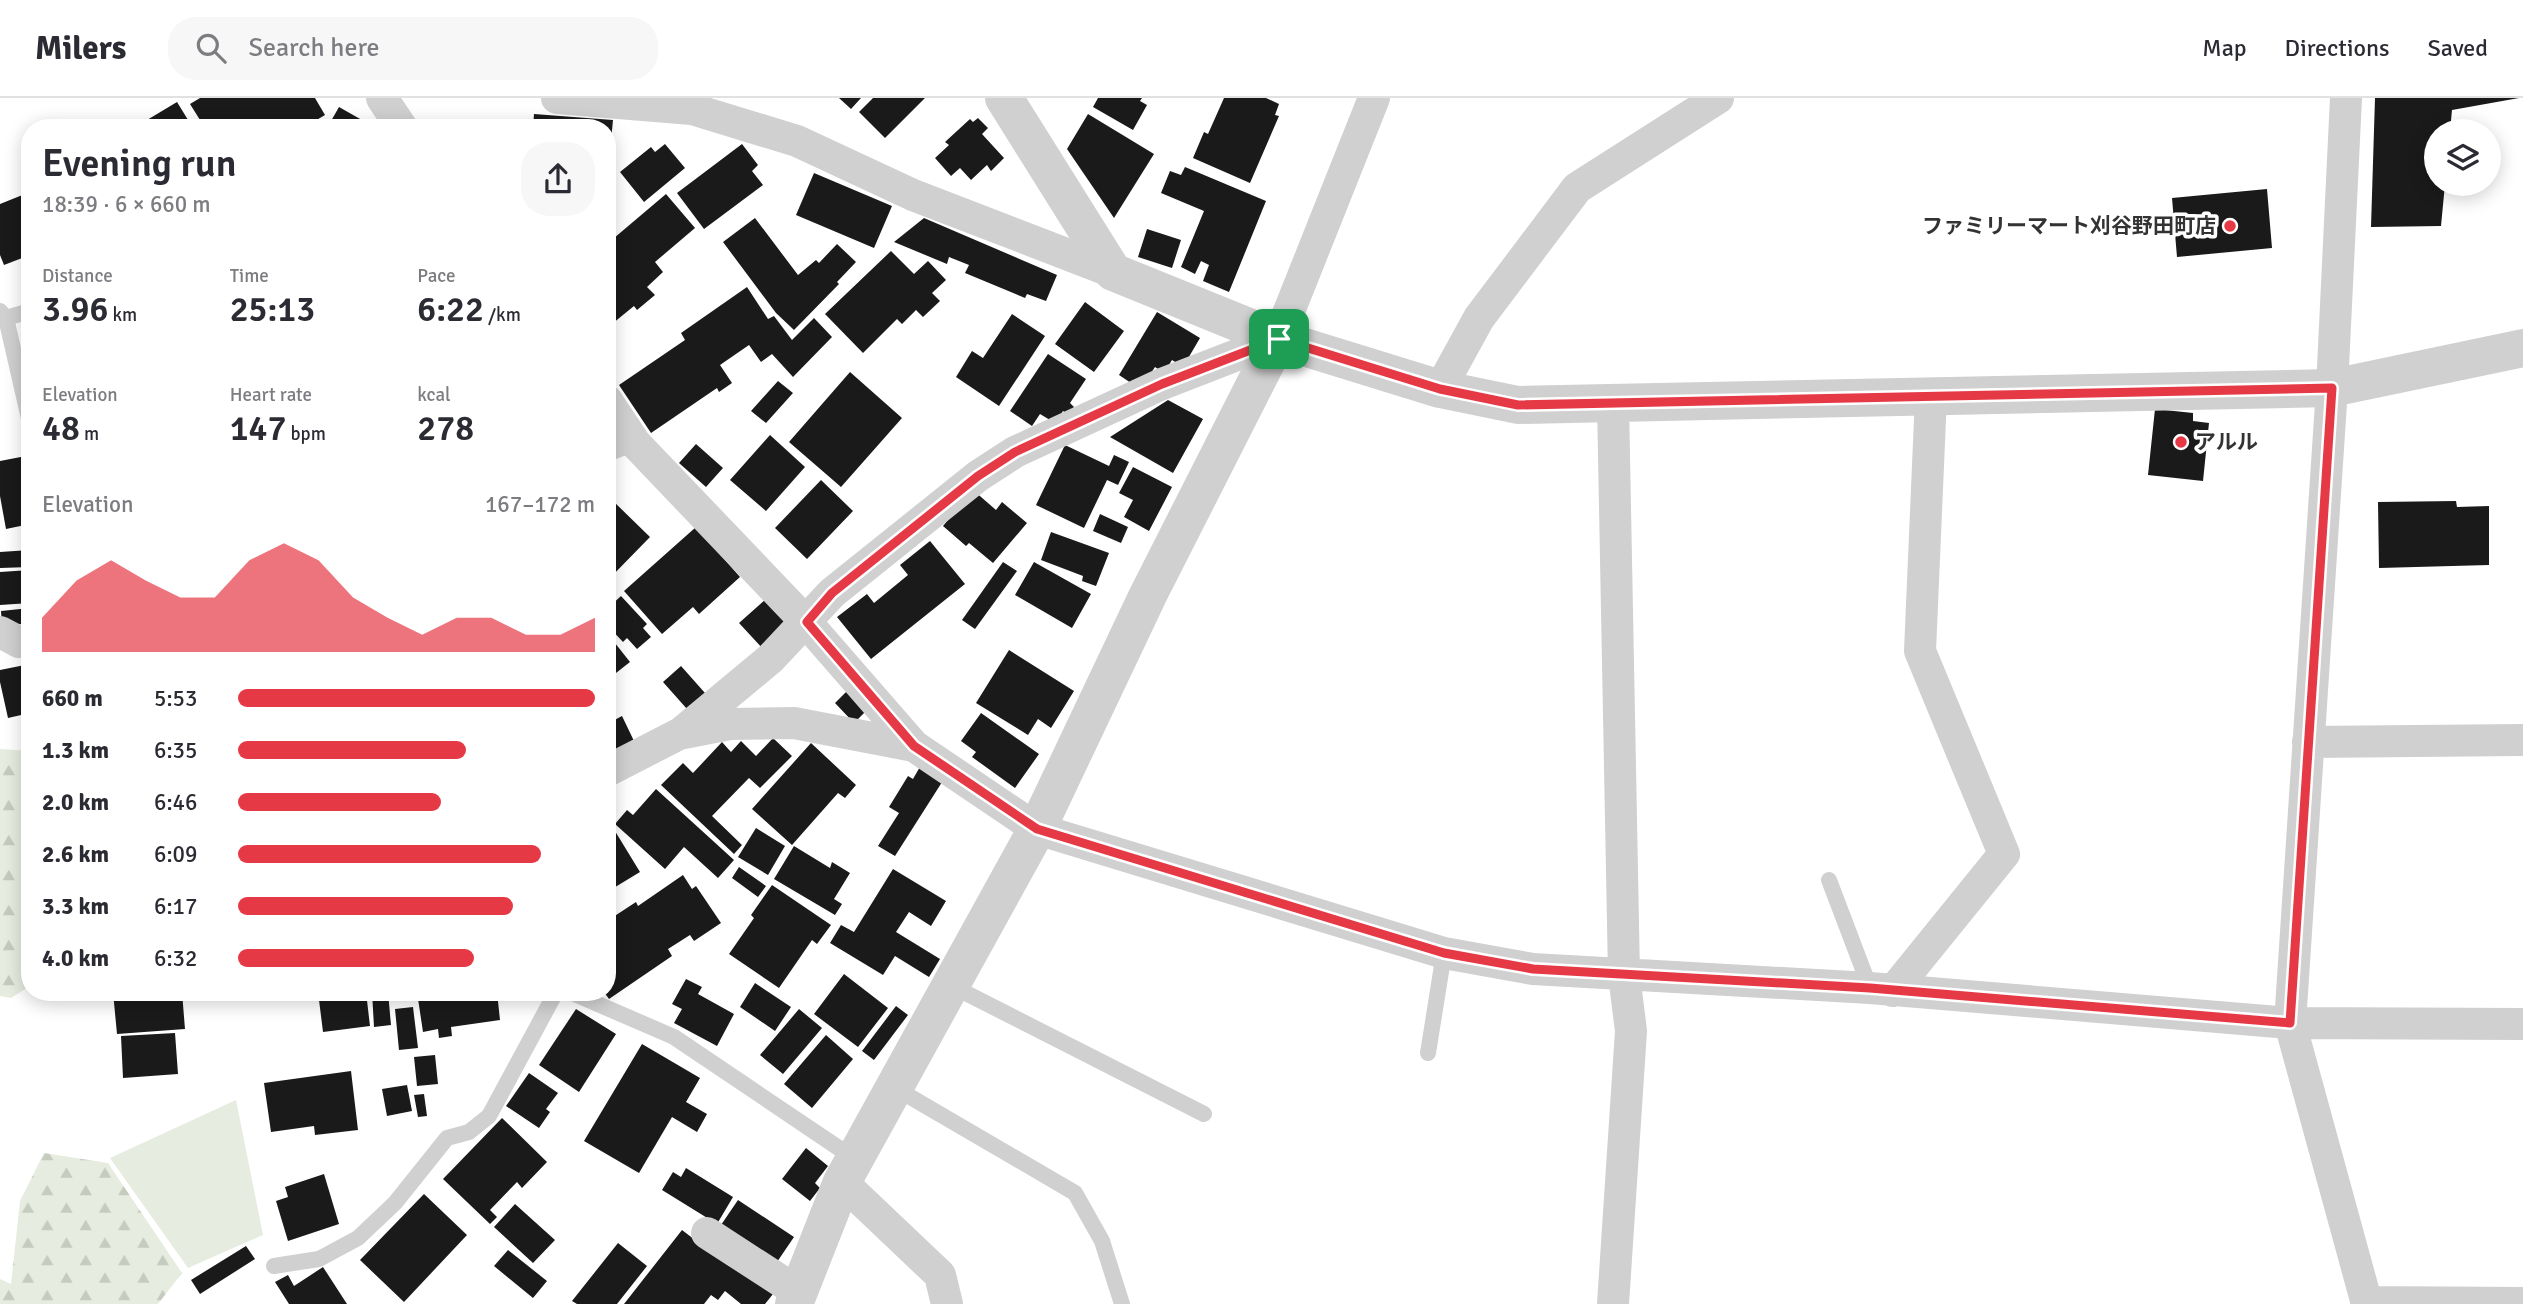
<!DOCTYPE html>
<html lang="en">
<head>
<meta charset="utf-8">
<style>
  :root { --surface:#fff; --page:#f7f7f7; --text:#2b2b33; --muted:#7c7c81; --line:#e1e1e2; --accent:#e63946 }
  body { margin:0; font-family:Signika,"Noto Sans JP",sans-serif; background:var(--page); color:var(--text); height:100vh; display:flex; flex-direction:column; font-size:26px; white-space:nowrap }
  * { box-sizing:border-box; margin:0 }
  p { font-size:23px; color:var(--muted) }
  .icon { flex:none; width:38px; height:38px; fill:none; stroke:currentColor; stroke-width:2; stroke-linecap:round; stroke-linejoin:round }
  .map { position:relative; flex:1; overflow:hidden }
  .side { position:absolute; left:21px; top:21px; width:595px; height:882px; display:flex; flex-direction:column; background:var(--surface); border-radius:28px; box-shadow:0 4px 18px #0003 }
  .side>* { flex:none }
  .buttons { position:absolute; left:2424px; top:21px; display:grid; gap:14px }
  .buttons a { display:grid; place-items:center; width:77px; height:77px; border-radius:50%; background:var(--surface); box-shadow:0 4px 18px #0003; font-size:35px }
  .pin { position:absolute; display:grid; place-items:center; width:60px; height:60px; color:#fff; margin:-30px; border-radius:14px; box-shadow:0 4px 10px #0006 }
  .round { display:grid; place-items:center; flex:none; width:74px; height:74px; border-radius:28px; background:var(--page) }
  .headline { display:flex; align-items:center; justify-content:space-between; height:119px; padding:0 21px }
  h1 { font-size:38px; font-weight:600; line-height:52px }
  .stats { display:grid; grid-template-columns:repeat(3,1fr); gap:10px; height:119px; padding:7px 21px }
  .stats div { display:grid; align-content:center }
  .stats b { font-size:35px; font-weight:600 }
  .stats small { font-size:19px; font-weight:400 }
  .stats p { font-size:19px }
  .chart { height:196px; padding:14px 21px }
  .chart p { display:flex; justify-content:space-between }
  .chart svg { width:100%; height:126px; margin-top:7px; fill:var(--accent); opacity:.7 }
  ul { padding:0 21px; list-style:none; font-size:23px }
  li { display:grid; grid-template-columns:112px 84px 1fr; align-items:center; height:52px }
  li i { height:18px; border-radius:9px; background:var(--accent) }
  header { display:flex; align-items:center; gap:42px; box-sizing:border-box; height:98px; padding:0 35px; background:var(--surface); border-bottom:2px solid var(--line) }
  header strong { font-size:33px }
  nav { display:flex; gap:38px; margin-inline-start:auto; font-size:24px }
  .search { width:490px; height:63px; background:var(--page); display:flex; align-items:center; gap:18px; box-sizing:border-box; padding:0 24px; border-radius:28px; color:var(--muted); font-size:26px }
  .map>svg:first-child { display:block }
  .forest { fill:url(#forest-firs) }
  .pitch { fill:#e6ecdf }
  .building { fill:#1a1a1a }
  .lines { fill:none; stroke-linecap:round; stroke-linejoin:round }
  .service { stroke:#d0d0d0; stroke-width:16 }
  .minor { stroke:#d0d0d0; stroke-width:32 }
  .tertiary { stroke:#d0d0d0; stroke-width:38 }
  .route-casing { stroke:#fff; stroke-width:14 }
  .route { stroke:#e63946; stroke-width:9 }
  .poi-dot { fill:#e63946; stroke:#fff; stroke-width:2.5 }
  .labels { text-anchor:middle; stroke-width:7; stroke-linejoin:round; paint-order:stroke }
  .poi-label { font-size:21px; font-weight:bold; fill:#333; stroke:#fff; text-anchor:end }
</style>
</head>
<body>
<header>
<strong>Milers</strong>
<div class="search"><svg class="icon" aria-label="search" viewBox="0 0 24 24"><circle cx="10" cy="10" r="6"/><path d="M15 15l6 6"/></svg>Search here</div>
<nav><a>Map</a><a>Directions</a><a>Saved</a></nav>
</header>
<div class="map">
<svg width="2523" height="1206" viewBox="0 0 2523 1206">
  <defs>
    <pattern id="forest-firs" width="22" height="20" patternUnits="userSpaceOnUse" patternTransform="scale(1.75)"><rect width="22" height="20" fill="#e6ecdf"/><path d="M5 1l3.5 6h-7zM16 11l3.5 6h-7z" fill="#c6cbc0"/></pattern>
  </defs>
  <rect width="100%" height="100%" fill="#fff"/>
  <path class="forest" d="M0,651L30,653V888L11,900L0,898Z
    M44,1055L108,1065L182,1175L158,1206H0V1181L11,1186L20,1103Z"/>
  <path class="pitch" d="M236,1002L263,1137L188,1170L110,1060Z"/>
  <path class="building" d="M200,0H315L325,17L303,30H205L190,6Z
    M839,0H861L851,11Z
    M873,0H925L885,40L859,14Z
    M1098,0H1142L1140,3L1147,7L1133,32L1093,9Z
    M1224,0H1266L1279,6L1275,17L1279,18L1250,85L1193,60L1204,34L1208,36Z
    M2375,0H2519L2452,12L2450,33H2436V86H2445L2441,128L2371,129Z
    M177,4L193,30H145L142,25Z
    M339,9L376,30H327Z
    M534,16L613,22L610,53H607V30H533Z
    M1088,16L1154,56L1114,120L1067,51Z
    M978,20L988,30L982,36L1004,60L991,73L987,67L971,82L960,70L951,78L935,60L949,47L945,44L970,21L973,24Z
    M665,46L685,70L644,104L620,74L651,49L655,54Z
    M742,46L758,67L752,73L763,87L704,131L677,95Z
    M1185,69L1266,103L1229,194L1203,183L1209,167L1201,163L1195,176L1181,169L1204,113L1161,95L1170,73L1181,77Z
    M814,75L892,108L874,150L796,117Z
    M2267,91L2272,150L2177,159L2172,100Z
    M30,94V157L4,167L0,157V106Z
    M666,96L695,130L655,164L663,174L647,189L655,197L637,212L634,208L607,230V146Z
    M755,120L798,177L816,162L819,165L837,146L856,164L837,184L839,186L794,232L776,215L723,144Z
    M924,120L1057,177L1046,203L1027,196L1025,200L965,175L969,167L949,159L947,166L894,144Z
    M1147,131L1181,142L1172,170L1138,159Z
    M891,153L914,176L928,163L946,182L932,195L940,203L923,219L916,212L902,226L897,221L863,255L825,216Z
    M747,189L768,221L774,218L792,242L814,220L832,239L793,279L772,256L761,264L749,247L720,267L732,285L719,294L717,290L651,335L619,287L685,242L681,235Z
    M1085,204L1124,233L1094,274L1055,246Z
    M1157,214L1200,240L1183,269L1172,262L1164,275L1155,269L1145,284L1134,287L1119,277Z
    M1012,216L1045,238L999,308L956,279L972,253L983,260Z
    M1048,256L1086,281L1070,305L1074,309L1069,317L1063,313L1055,325L1040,316L1032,328L1010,313Z
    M850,274L902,320L841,389L789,344Z
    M778,283L793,295L766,325L751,313Z
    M1168,302L1203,321L1173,375L1110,339Z
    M2155,311L2193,315V323L2209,325L2203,383L2148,377Z
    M770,337L805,369L766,413L730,382Z
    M696,346L723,370L706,389L679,365Z
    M1065,347L1109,368L1114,357L1129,364L1118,387L1107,382L1084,430L1036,407Z
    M26,358L30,376V426L6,431L0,398V363Z
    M1133,369L1172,389L1149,433L1124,419L1133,402L1119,395Z
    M821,382L853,413L807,461L775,430Z
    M973,392L996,412L1002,404L1027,425L993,465L969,445L966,448L943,428Z
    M611,401L650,439L607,483V405Z
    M2456,403L2457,409L2489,408V467L2379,470L2378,404Z
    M1100,416L1128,429L1121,445L1093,433Z
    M696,429L740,479L699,516L693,509L662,536L624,493Z
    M1051,434L1109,455L1096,488L1082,483L1083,478L1041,462Z
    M930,443L965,486L871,561L837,519L867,496L874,505L908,477L900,467Z
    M30,452V469L0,470V454Z
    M1003,464L1017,473L975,531L962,522Z
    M1034,464L1091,496L1072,530L1015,497Z
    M30,472V505L0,507V474Z
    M621,498L647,526L643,530L651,539L637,551L627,540L623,544L607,527V511Z
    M766,501L790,527L764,552L739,525Z
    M30,510V525L2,528L1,513Z
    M607,535L630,564L607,582Z
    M1009,552L1074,593L1051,630L1038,621L1028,637L976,605Z
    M30,566V615L8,620L0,584V572Z
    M681,568L705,595L687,611L663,584Z
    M850,590L869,610L854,625L835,605Z
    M981,615L1039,656L1015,690L972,659L976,654L961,643Z
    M622,618L634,643L607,657V626Z
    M773,640L792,658L760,690L749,680L712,718L742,747L734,756L661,687L683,665L693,675L722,644L731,654L741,643L756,658Z
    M811,645L856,687L845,700L838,695L792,747L752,711Z
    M921,667L944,681L895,758L878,748L899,715L889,709L908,678L913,681Z
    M656,691L734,762L718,780L684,749L665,771L615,726L627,712L633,717Z
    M607,720L640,774L607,794Z
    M756,730L785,748L768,777L738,759Z
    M794,748L830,770L832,764L850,775L834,801L842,806L835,817L774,781Z
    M739,769L766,788L758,799L732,780Z
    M893,771L946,803L931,828L909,814L896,834L940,861L929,879L895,858L883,877L830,845L841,827L854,834Z
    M683,777L692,791L696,788L721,825L694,843L690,837L668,851L672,858L609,901L604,894H607V823L636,804L638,808Z
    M772,787L831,827L817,846L812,842L779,890L729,856L754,820L751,817Z
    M844,876L888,910L858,949L814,916Z
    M686,881L702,889L698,896L734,916L717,948L674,925L682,911L672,906Z
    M755,885L791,909L775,933L740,909Z
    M113,894H182L185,931L117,936Z
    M256,894H283L284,900L257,903Z
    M318,894H366L370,928L323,934Z
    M372,894H388L391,927L374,929Z
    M417,894H497L500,922L451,929L452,938L439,940L438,931L423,934Z
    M501,894H527V898L502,901Z
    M896,908L908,917L874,962L862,953Z
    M413,909L418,950L399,952L395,911Z
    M576,911L616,936L579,994L539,967Z
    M799,911L822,930L783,976L760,957Z
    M175,935L178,976L123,980L121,938Z
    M826,937L853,961L812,1010L784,986Z
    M642,946L700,980L686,1004L707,1016L697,1034L672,1019L639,1075L584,1043Z
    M435,957L438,986L417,988L414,959Z
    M351,973L358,1032L315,1037L314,1028L271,1034L264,985Z
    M529,975L558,995L546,1011L550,1014L539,1030L506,1008Z
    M407,987L412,1013L387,1018L382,991Z
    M424,996L427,1018L418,1019L414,997Z
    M502,1020L547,1064L522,1090L517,1084L490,1112L497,1119L490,1126L443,1081Z
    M806,1050L828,1068L815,1085L820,1090L810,1103L782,1081Z
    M686,1070L733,1099L717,1126L662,1092L673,1074L681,1079Z
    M324,1076L339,1126L288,1143L276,1103L288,1099L285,1089Z
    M424,1096L467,1137L404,1204L360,1162Z
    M738,1102L794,1139L777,1164L721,1127Z
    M515,1106L555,1142L533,1165L494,1129Z
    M682,1132L729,1168L732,1164L773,1196L765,1206H741L725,1193L718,1202L711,1197L704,1206H624Z
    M618,1145L647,1168L617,1206H577L572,1203Z
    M246,1148L255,1161L200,1196L191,1182Z
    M508,1152L547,1183L533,1200L494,1168Z
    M323,1169L347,1206H289L275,1184L288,1177L294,1188Z"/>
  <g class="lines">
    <path class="service" d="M0,213L6,220L30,213
      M6,220L30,325
      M607,356L635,345
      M1829,782L1870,890
      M950,887L1204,1016
      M570,894L674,939L855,1061
      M1428,955L1444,855
      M895,990L1075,1095L1102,1143L1122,1206
      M274,1168L319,1161L358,1140L395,1105L447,1040L469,1034L489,1018L556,894"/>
    <path class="minor" d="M382,0L402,30
      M557,0L692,11L797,43L913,97L1113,174
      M2346,0L2332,290L2290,925L2367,1206
      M1440,291L1479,220L1577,90L1718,0
      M607,303L635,345L806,524L914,648L1037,731L1444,855L1533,871L1870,890L2290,925L2523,926
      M1613,305L1624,877L1631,933L1613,1206
      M0,534L19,544L30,543
      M684,635L730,626L794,625L914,648
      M2308,644L2523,642
      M607,673L681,635L770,561L832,495L978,378L1015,354L1162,286L1278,241L1374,0
      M1893,893L2004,756L1920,553L1931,298
      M842,1084L940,1177L947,1206
      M707,1135L798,1194
      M2366,1204L2523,1205"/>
    <path class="tertiary" d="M1278,241L1440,291L1518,307L2332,290L2523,250
      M794,1206L842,1084L1037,731L1148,497L1278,241L1113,174L1004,0"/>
  </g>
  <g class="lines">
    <g class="route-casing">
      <path id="route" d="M1279,241L1440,291L1518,307L2332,290L2290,925L1870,890L1533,871L1444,855L1037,731L914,648L807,524L832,495L978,378L1015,354L1162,286Z"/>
    </g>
    <use href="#route" class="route"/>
  </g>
  <g class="poi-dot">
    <circle cx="2230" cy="128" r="7"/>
    <circle cx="2181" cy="344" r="7"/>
  </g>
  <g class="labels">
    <g class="poi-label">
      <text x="2216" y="135">ファミリーマート刈谷野田町店</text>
      <text x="2195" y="351" text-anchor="start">アルル</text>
    </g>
  </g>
</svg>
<div class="buttons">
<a><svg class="icon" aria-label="layers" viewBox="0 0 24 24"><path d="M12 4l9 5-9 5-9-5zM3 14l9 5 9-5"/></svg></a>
</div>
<div class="pin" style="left:1279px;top:241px;background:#1e9e55"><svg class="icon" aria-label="arrive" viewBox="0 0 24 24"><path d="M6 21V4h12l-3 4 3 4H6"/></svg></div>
<section class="side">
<div class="headline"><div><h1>Evening run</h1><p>18:39 · 6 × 660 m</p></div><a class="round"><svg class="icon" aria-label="share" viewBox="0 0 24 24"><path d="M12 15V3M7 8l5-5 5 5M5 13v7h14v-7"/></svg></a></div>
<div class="stats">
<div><p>Distance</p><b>3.96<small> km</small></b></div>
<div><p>Time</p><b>25:13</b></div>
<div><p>Pace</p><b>6:22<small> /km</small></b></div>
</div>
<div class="stats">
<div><p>Elevation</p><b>48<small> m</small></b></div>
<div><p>Heart rate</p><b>147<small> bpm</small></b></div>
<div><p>kcal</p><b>278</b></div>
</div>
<div class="chart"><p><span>Elevation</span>167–172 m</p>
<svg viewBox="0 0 160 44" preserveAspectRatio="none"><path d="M0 44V32L10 19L20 12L30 19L40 25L50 25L60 12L70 6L80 12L90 25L100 32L110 38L120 32L130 32L140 38L150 38L160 32V44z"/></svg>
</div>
<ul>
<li><b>660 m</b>5:53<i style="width:100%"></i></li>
<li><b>1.3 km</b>6:35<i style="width:64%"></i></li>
<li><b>2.0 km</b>6:46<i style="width:57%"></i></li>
<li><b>2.6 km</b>6:09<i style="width:85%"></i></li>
<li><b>3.3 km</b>6:17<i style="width:77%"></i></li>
<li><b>4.0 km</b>6:32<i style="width:66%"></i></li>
</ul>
</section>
</div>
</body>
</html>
